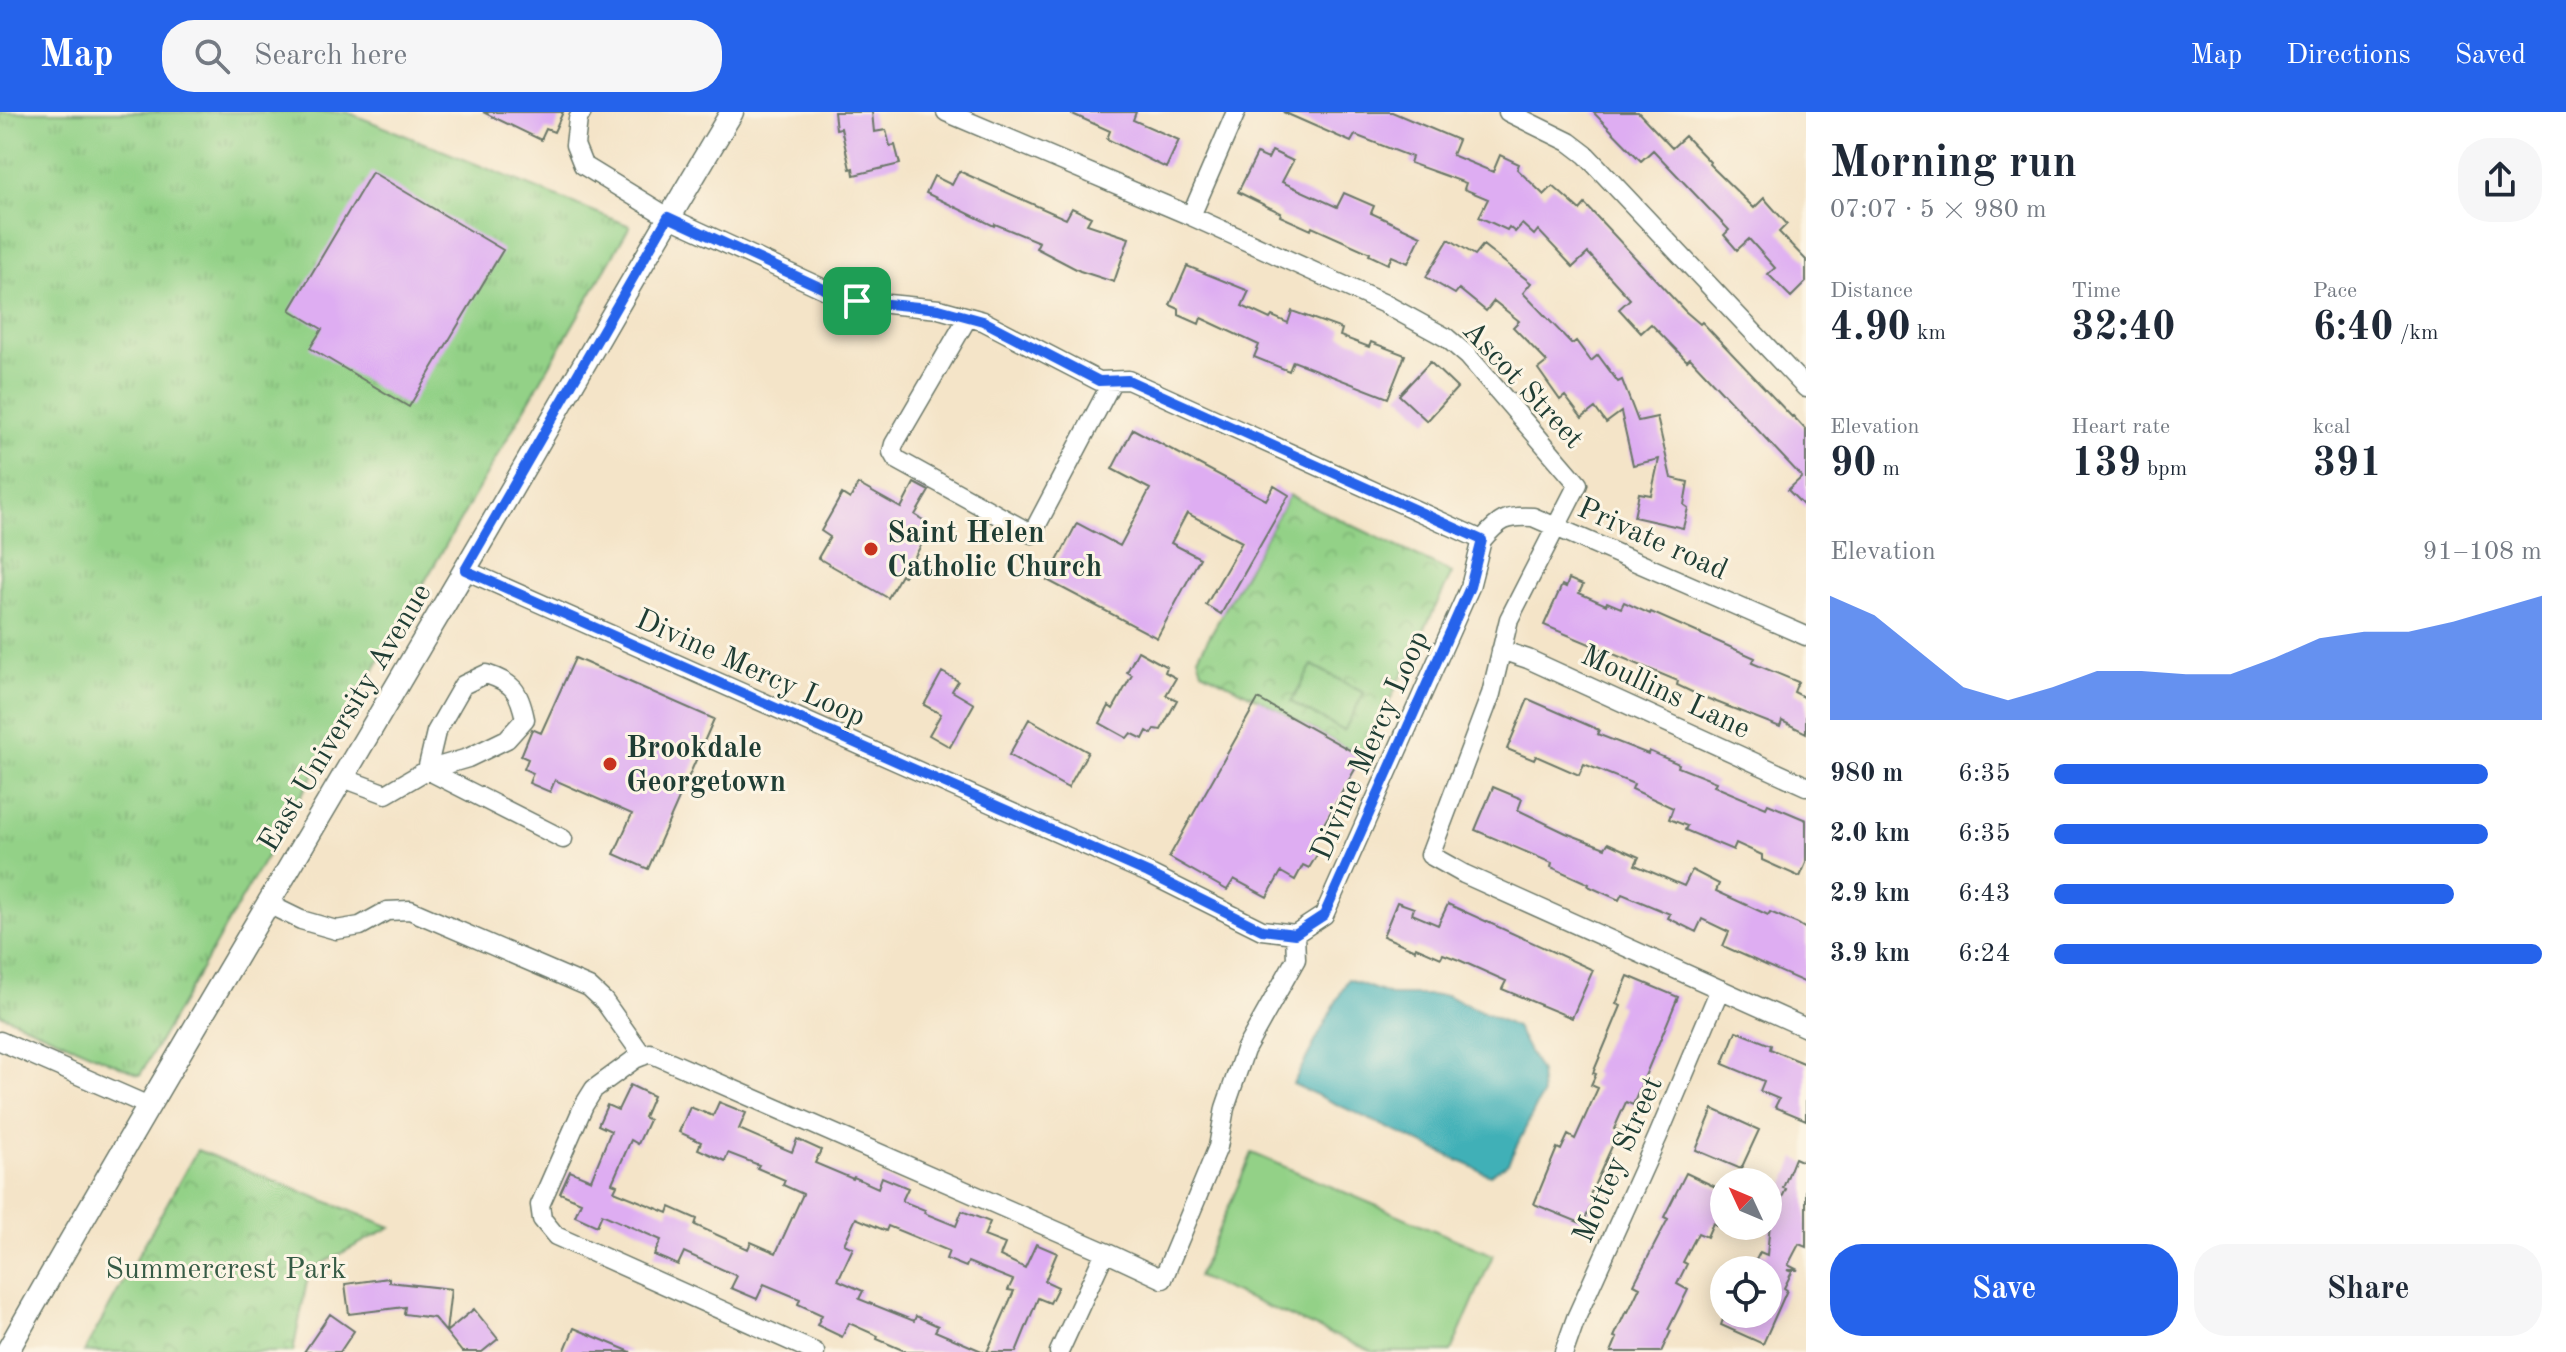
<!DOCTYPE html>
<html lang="en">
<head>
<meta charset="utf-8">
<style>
  :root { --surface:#fff; --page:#f6f6f7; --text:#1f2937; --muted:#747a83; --accent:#2563eb }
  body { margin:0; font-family:"Old Standard TT",serif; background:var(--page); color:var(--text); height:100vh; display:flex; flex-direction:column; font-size:30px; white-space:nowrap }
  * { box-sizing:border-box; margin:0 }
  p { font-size:26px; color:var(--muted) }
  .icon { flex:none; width:44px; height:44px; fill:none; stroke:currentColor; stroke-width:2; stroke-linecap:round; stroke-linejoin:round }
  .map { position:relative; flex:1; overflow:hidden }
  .drawer { display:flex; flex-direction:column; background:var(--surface); width:760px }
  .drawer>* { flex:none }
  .needle { width:52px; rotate:314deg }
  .controls { position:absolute; left:1710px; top:1056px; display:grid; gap:16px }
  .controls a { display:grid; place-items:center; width:72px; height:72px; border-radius:50%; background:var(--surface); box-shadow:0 4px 20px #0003; font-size:40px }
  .pin { position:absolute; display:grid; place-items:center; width:68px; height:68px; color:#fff; margin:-34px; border-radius:16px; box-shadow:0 4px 12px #0006 }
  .round { display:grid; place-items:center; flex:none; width:84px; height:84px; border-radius:32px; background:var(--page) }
  .head { display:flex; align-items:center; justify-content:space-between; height:136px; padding:0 24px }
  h1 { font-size:44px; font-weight:700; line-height:60px }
  .stats { display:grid; grid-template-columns:repeat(3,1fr); gap:12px; height:136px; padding:8px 24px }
  .stats div { display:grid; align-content:center }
  .stats b { font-size:40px; font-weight:700 }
  .stats small { font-size:22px; font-weight:400 }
  .stats p { font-size:22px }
  .chart { height:224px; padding:16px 24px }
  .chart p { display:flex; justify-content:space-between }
  .chart svg { width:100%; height:144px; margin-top:8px; fill:var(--accent); opacity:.7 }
  .primary-button { display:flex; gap:16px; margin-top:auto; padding:16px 24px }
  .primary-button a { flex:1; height:92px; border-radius:32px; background:var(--accent); color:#fff; font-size:32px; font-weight:700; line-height:92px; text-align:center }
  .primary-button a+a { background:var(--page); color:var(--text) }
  ul { padding:0 24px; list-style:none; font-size:26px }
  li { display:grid; grid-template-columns:128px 96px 1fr; align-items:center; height:60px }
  li i { height:20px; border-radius:10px; background:var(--accent) }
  header { display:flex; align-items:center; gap:48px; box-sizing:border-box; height:112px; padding:0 40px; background:var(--accent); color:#fff }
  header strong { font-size:38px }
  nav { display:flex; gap:44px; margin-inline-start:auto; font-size:28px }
  .search { width:560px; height:72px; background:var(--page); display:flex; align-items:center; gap:20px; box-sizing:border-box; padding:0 28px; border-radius:32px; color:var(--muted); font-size:30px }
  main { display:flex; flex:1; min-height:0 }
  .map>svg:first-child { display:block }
  .grass { fill:url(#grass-tufts); stroke:#59875e; stroke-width:2 }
  .park { fill:url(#park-crowns); stroke:#59875e; stroke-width:2 }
  .pitch { fill:#93d187; stroke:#59875e; stroke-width:2 }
  .water { fill:#3fb0b7; stroke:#2f7676; stroke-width:2 }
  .building { fill:#deadf2 }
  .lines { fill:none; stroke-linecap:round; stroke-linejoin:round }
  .minor-casing { stroke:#6a7768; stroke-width:21 }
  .major-casing { stroke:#6a7768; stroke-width:25 }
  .minor { stroke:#fff; stroke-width:18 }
  .major { stroke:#fff; stroke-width:22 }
  .route-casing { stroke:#fff; stroke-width:16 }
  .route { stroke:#2563eb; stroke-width:10 }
  .poi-dot { fill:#c8321e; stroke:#fcf5e5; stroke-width:3 }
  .labels { text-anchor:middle; stroke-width:6; stroke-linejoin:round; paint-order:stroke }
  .street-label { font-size:30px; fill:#1f3d34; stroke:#fcf5e5 }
  .poi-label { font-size:30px; font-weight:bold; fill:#1f3d34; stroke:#fcf5e5; text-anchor:start }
  .park-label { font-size:30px; fill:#365b45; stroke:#fcf5e5 }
</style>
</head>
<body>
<header>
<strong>Map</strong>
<div class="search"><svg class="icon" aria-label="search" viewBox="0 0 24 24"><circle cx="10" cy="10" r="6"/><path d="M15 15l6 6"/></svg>Search here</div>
<nav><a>Map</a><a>Directions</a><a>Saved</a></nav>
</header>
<main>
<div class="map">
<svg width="1806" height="1240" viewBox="0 0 1806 1240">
  <defs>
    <pattern id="grass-tufts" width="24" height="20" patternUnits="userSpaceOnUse" patternTransform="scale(2)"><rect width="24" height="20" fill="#93d187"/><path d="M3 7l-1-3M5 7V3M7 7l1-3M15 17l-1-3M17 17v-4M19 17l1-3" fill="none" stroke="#7eb475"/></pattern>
    <pattern id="park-crowns" width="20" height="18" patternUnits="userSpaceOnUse" patternTransform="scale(2)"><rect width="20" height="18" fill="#93d187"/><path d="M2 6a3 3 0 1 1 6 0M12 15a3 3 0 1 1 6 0" fill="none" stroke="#7eb475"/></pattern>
  </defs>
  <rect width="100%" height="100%" fill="#fcf5e5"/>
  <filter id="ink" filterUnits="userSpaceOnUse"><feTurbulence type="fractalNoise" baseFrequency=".0125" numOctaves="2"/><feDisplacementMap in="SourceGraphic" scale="16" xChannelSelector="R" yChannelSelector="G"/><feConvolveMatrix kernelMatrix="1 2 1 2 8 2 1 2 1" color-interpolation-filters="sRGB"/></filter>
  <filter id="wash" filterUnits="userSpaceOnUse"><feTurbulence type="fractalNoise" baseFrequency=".006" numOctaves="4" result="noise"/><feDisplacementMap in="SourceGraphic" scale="32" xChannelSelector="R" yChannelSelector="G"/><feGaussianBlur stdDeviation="1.8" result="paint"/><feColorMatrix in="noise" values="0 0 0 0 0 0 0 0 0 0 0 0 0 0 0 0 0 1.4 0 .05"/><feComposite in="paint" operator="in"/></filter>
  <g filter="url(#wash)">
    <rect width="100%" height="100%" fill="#f4e4c8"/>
    <path class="grass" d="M0,0H347L630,114L140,963L0,902Z"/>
    <path class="park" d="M1289,383L1452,461L1362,645L1258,587L1202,559L1198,545Z
      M197,1038L391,1115L317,1154L308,1164L293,1240H84Z"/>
    <path class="pitch" d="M1312,553L1364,581L1344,619L1291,590Z
      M1252,1041L1493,1143L1451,1240H1373L1198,1165Z"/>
    <path class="water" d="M1348,867L1390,883H1446L1516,915L1540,960L1542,983L1508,1051L1490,1063L1293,972Z"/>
    <g id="blocks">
      <path class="building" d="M483,0H563L554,20L546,17L541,28Z
        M834,0H872L874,20L886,18L890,34L895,33L900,52L854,63L853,56L850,57L841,16L836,17Z
        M1068,0H1136L1133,8L1179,28L1166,56L1107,27L1110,19Z
        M1283,0H1392L1458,28L1452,43L1493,60L1500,43L1519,52L1517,57L1544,83L1553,74L1580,98L1585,92L1685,199L1700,212L1702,210L1792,305L1793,304L1806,318V396L1788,378L1802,365L1690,246L1687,249L1651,212L1641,221L1619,197L1630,187L1588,141L1573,155L1538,118L1534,123L1522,112L1515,120L1509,115L1507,118L1479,105L1488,87L1464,77L1466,71L1410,51L1412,45L1355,23L1351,30Z
        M1593,0H1638L1672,36L1685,24L1710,50L1709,52L1754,96L1764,86L1787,112L1779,120L1806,148V170L1791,185L1768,162L1775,156L1749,127L1737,138L1724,123L1729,118L1653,38L1641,49Z
        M1272,39L1293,49L1282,70L1337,95L1344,81L1374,94L1371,101L1421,124L1408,151L1392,144L1388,152L1369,143L1370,141L1312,115L1311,118L1280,104L1281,101L1238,80L1257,42L1268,47Z
        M959,59L1066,107L1072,96L1091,105L1087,112L1129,126L1114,170L1080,159L1036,136L1039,130L995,112L994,114L926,81L934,64L952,73Z
        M372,60L503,138L409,295L310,236L322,217L290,198Z
        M1449,127L1475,143L1483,133L1531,171L1523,181L1572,232L1576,229L1591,249L1598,243L1618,270L1622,268L1638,309L1657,305L1671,366L1688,370L1684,393L1688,396L1683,416L1634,405L1639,381L1651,383L1659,347L1633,353L1621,300L1606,311L1595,296L1582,306L1565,284L1560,288L1538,257L1547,250L1513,215L1519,209L1494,189L1486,199L1459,177L1455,182L1426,165Z
        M1187,154L1249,179L1242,194L1270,207L1272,204L1288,211L1292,199L1342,217L1340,224L1369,235L1371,230L1405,243L1388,286L1293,249L1289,259L1254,245L1259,233L1201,206L1199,212L1179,203V197L1170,193Z
        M1430,250L1457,276L1427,309L1399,283Z
        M1133,317L1266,388L1274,374L1289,383L1221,502L1206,493L1242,430L1187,401L1171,431L1200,446L1157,526L1047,468L1077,411L1120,434L1150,377L1112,357Z
        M914,371L929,379L915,403L928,411L920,426L924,428L904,464L901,463L888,486L818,446L830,425L821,419L842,382L850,387L858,372L901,396Z
        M1569,467L1583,473L1579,481L1606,493L1607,490L1621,496L1624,490L1650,502L1651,500L1755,546L1752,551L1798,570L1794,580L1806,586V621L1782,609L1780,615L1696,582L1677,573L1678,569L1544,513L1562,473L1566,475Z
        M1138,539L1167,555L1165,560L1176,566L1166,583L1177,588L1161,618L1155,617L1152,622L1147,619L1143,627L1131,621L1127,626L1100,611L1109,594L1113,597L1132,563L1127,560Z
        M575,546L714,607L648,757L614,742L632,702L555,668L550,680L529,671L533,661L524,657L528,647L521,644L532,617L541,621Z
        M942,560L958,569L952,579L974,592L950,635L929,623L941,602L924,593Z
        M1258,587L1362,645L1312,733L1320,738L1309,756L1303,753L1295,768L1281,760L1267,785L1234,767L1227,778L1169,745Z
        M1528,587L1599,618L1597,622L1648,642L1649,639L1679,652L1678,655L1716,670L1714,674L1766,696L1768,692L1806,708V751L1800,765L1762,748V743L1736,731L1733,738L1685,718L1687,714L1669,707L1673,696L1632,677L1634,672L1584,652L1579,663L1536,644L1534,648L1507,637Z
        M1029,607L1088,640L1068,676L1009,643Z
        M1493,675L1522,687L1518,698L1566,721L1605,736L1608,731L1639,745L1635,753L1684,774L1692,758L1719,772L1716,779L1768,803L1770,800L1798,812L1806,817V871L1723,834L1729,820L1702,807L1696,820L1668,806L1670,802L1622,782L1619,788L1588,774L1589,772L1551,755L1552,751L1475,718Z
        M1397,790L1414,796L1412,802L1438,813L1448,792L1593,858L1572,906L1502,877L1506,869L1459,848L1443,842L1441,846L1416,835L1415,838L1383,824Z
        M1628,864L1678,885L1633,993L1626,990L1614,1017L1621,1020L1615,1033L1613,1032L1589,1085L1594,1087L1583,1112L1534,1092L1557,1036L1561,1038L1568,1023L1575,1027L1598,976L1591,973L1596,962L1593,961L1621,894L1616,892Z
        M1736,919L1771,933L1770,937L1806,952V1008L1775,995L1779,987L1760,979L1764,969L1723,952Z
        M630,973L653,984L644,1005L649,1008L638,1032L631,1028L612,1071L617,1073L614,1079L668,1101L670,1095L697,1107L695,1113L748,1137L751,1130L776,1141L803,1082L783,1073L785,1068L757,1056L759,1053L728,1041L725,1049L698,1037L701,1030L679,1020L690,995L713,1004L719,990L746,1001L739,1017L792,1040L797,1027L821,1038L815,1051L853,1067L854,1065L878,1076L882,1065L908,1076L902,1089L925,1098L924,1101L956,1114L962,1099L990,1110L984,1124L1005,1132L1000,1144L1025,1156L1036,1132L1057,1141L1045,1169L1058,1175L1050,1191L1038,1186L1016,1240H987L1014,1179L1008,1178L1013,1168L968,1150L966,1155L946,1147L949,1139L888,1114L886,1119L856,1106L844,1132L853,1136L838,1168L863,1179L859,1187L914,1209L916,1204L938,1214L935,1219L984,1240H907L877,1227L878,1224L849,1211L842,1225L817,1213L822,1203L798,1192L800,1187L764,1172L757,1187L731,1176L737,1164L684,1140L678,1153L654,1143L661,1128L602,1102L597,1114L575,1104L581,1090L560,1081L570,1059L591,1068L611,1019L598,1013L607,993L618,998Z
        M1713,997L1759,1018L1741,1057L1696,1038Z
        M1795,1046L1806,1051V1135L1799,1132L1788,1153L1798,1158H1787L1792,1160L1784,1176L1787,1178L1763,1232L1721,1213L1725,1202H1768V1158H1751L1760,1140L1767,1143L1771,1100L1774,1102L1786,1077L1783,1076Z
        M1686,1061L1724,1079V1096L1716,1113L1713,1111L1707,1125L1698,1121L1683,1150L1687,1152L1677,1172L1688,1178L1668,1218L1671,1219L1661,1240H1611L1617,1226L1614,1225L1626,1199L1628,1200L1640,1175L1634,1172L1668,1107L1664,1105Z
        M389,1166V1170L451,1177L446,1220L434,1206L404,1202L405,1195L349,1202L345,1172Z
        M474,1197L498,1227L482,1240H462L446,1220Z
        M330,1202L354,1219L340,1240H304Z
        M574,1216L631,1240H564Z"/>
    </g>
  </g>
  <g filter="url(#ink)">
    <use href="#blocks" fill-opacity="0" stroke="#6a7768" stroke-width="2"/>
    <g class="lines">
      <g class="minor-casing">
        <path id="minor" d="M946,0L1191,104L1385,192L1447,226L1468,244L1578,372L1509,507L1491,582L1430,743L1464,762L1806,916
          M1508,0L1569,30L1586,43L1806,276
          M1191,104L1236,0
          M968,205L894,332L892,340L896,347L1032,422L1112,270
          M1482,428C1499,408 1506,403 1533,405L1806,524
          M465,458L1148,761L1262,818L1295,822L1324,803L1470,475L1482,428L1128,268L1099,269L983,209L939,197L857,189L837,183L668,105L583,53L575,33L578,7L582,0
          M1501,538L1528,547L1806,674
          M486,562C513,571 519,578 525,607L507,627L468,646L427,658L436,620L463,573Z
          M343,666L386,682L427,658L563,727
          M268,792L301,808L336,818L360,814L387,799L410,798L589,875L604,889L643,944
          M0,929L149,994
          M1105,1140L1163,1167L1218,1035L1225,996L1245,938L1296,847L1295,822
          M815,1240L556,1124L542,1107L540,1093L584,993L594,977L635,947L650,941L1105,1140L1059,1240
          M1564,1240L1576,1206L1658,1024L1720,877"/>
      </g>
      <g class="major-casing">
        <path id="major" d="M7,1240C144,997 289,758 430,517C532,345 629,171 732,0"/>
      </g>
      <use href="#minor" class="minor"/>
      <use href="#major" class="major"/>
    </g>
  </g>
  <g class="lines" filter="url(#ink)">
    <g class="route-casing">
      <path id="route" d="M668,105L837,183L857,189L939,197L983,209L1099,269L1128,268L1482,428L1470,475L1324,803L1295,822L1262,818L1148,761L465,458Z"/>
    </g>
    <use href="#route" class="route"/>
  </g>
  <g class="poi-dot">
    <circle cx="871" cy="437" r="8"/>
    <circle cx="610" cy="652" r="8"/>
  </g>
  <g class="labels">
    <g class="street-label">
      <text transform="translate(1524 272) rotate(47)" y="10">Ascot Street</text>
      <text transform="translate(1653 426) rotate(24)" y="10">Private road</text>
      <text transform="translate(751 555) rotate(24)" y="10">Divine Mercy Loop</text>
      <text transform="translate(1666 579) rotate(25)" y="10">Moullins Lane</text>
      <text transform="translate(344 605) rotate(-59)" y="10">East University Avenue</text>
      <text transform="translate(1369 633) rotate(-66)" y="10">Divine Mercy Loop</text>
      <text transform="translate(1617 1047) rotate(-66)" y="10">Mottey Street</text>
    </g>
    <g class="poi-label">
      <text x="887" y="430">Saint Helen<tspan x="887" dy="34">Catholic Church</tspan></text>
      <text x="626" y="645">Brookdale<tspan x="626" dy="34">Georgetown</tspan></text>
    </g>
    <g class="park-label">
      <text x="226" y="1166">Summercrest Park</text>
    </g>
  </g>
</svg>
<div class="controls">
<a><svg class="needle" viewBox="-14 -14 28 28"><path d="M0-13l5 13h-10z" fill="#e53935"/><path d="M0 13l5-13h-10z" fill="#747a83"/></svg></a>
<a><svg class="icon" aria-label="locate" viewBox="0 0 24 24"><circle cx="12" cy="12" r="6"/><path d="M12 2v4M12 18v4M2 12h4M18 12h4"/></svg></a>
</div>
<div class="pin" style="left:857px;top:189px;background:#1e9e55"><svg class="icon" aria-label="arrive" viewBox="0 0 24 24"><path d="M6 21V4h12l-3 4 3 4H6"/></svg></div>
</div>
<section class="drawer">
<div class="head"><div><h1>Morning run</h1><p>07:07 · 5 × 980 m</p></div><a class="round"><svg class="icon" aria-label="share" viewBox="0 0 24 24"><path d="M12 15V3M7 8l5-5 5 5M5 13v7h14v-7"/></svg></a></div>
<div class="stats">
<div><p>Distance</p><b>4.90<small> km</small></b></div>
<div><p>Time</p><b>32:40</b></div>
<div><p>Pace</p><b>6:40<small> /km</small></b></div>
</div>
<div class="stats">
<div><p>Elevation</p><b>90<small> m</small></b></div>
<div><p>Heart rate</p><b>139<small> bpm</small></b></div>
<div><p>kcal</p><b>391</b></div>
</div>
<div class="chart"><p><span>Elevation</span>91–108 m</p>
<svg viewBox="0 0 160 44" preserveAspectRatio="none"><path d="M0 44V6L10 12L20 23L30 34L40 38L50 34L60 29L70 29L80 30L90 30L100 25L110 19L120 17L130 17L140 14L150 10L160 6V44z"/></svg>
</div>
<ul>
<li><b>980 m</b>6:35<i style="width:89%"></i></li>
<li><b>2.0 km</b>6:35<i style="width:89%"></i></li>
<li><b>2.9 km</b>6:43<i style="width:82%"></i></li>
<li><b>3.9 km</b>6:24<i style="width:100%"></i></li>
</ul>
<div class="primary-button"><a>Save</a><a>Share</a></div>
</section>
</main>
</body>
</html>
